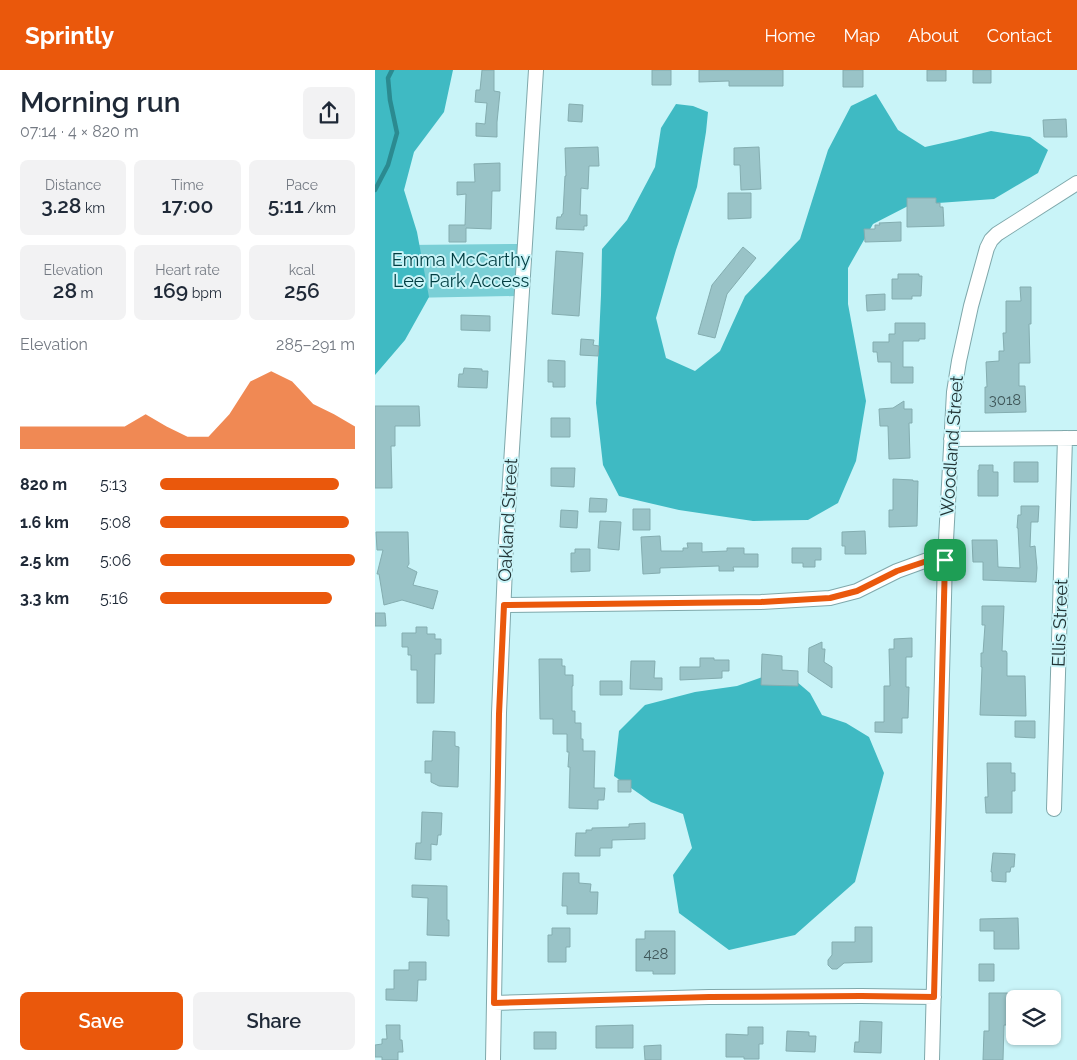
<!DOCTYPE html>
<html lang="en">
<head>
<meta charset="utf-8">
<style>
  :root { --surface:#fff; --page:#f2f2f3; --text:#1f2937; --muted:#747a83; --accent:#ea580c }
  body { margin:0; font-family:Raleway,sans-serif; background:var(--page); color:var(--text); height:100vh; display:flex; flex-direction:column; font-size:19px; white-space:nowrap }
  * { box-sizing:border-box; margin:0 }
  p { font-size:16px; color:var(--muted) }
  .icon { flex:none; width:28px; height:28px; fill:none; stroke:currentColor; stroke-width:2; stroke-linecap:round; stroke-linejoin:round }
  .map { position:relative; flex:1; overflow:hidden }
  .details { display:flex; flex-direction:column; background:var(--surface); width:375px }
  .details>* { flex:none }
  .fabs { position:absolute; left:631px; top:920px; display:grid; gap:10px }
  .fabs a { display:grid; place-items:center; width:55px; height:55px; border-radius:8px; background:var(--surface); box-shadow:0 1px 4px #0004; font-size:25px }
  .pin { position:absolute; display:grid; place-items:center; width:42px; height:42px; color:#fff; margin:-21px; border-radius:10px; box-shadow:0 2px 8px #0006 }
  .round { display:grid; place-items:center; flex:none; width:52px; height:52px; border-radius:8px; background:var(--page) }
  .overview { display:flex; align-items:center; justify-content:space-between; height:85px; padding:0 20px }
  h1 { font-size:28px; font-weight:600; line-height:38px }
  .metrics { display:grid; grid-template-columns:repeat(3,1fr); gap:8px; height:85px; padding:5px 20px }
  .metrics div { display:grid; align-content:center; border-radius:8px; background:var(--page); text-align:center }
  .metrics b { font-size:21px; font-weight:600 }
  .metrics small { font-size:14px; font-weight:400 }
  .metrics p { font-size:14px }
  .chart { height:140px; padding:10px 20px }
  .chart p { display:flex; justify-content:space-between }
  .chart svg { width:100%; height:90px; margin-top:5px; fill:var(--accent); opacity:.7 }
  .primary-button { display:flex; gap:10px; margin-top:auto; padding:10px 20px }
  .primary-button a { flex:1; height:58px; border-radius:8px; background:var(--accent); color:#fff; font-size:20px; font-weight:600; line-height:58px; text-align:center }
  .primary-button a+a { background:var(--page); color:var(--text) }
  ul { padding:0 20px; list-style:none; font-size:16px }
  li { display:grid; grid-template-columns:80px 60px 1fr; align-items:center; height:38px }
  li i { height:12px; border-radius:6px; background:var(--accent) }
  header { display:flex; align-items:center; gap:30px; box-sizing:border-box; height:70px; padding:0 25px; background:var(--accent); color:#fff }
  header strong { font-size:24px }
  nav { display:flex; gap:28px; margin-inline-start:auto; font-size:18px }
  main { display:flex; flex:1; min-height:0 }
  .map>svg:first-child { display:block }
  .green { fill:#7acfd6 }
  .forest { fill:#3fbac3 }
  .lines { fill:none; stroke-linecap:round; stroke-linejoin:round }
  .stream { stroke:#2b8a90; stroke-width:4.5 }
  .building { fill:#99c3c7; stroke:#84adb0 }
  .minor-casing { stroke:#7fa8ab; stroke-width:16 }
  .minor { stroke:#fff; stroke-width:14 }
  .route-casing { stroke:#fff; stroke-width:10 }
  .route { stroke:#ea580c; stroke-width:6 }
  .labels { text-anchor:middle; stroke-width:4; stroke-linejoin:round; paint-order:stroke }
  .number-label { font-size:15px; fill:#40585a }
  .park-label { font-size:18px; fill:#013c40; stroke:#c9f4f8 }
  .street-label { font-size:18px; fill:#233536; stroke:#c9f4f8 }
</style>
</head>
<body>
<header>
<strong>Sprintly</strong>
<nav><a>Home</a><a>Map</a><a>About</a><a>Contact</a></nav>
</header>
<main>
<section class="details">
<div class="overview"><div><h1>Morning run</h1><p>07:14 · 4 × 820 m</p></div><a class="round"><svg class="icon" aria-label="share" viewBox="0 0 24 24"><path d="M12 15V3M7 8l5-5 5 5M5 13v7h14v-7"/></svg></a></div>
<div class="metrics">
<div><p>Distance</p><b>3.28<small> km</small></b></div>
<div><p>Time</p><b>17:00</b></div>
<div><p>Pace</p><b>5:11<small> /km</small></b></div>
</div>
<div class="metrics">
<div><p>Elevation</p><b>28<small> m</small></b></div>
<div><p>Heart rate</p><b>169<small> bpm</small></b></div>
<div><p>kcal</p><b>256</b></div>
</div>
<div class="chart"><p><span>Elevation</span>285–291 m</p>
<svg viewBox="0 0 160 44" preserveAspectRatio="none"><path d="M0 44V33L10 33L20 33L30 33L40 33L50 33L60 27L70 33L80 38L90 38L100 27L110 11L120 6L130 11L140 22L150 27L160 33V44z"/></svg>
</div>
<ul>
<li><b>820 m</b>5:13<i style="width:92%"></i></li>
<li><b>1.6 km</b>5:08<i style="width:97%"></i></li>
<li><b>2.5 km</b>5:06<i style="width:100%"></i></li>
<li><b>3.3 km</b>5:16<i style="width:88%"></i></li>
</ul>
<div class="primary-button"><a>Save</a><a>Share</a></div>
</section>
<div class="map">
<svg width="702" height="990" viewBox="0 0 702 990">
  <rect width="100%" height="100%" fill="#c9f4f8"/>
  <path class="green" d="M143,174L140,226L31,228V175Z"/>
  <path class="forest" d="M0,0H78L69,42L39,82L29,120L42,162L54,227L30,270L0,305Z
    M501,24L523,60L550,77L581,70L616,61L655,67L673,80L663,103L619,129L535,135L498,154L473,198V234L491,331L481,391L463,433L433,450L378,451L304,440L244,426L228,395L221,333L226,225L227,179L252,150L280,97L286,58L301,34L318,36L333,42L331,62L322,117L301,180L281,248L291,288L320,301L345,281L370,226L425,169L453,80L476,36Z
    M408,600L435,623L447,645L471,653L494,667L509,703L480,812L420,865L354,880L304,843L298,805L317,778L308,744L276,732L239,706L244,661L270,635L320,622L362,616Z"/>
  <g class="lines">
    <path class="stream" d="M0,120L13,95L22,63L15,30L13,8L17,0"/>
  </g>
  <path class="building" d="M107,0H119V21L125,22L122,52V67L101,66V53L110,54L112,33L100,32L101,20H105Z
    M277,0H296V15H277Z
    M324,0H408V16H354V11L324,12Z
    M468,0H488V17H468Z
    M552,0H571V11H552Z
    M598,0H616V13H598Z
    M194,34L208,35L207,52L193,51Z
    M691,49L692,67H669L668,50Z
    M223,77L224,96H214L213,119L206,118L205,145H212V156H209V160L181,159L182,147H186L187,144H188L190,106H191L190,78Z
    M384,77L386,119L366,120L365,95H359V78Z
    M125,93V121H117L116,159L91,158V172H74V155H90L91,124L82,125V112H100L99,94Z
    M353,123H376V148L353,149Z
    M532,128H561V133H565V137H568L569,156L532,157Z
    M526,152V171L490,172L489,159H500V155H505L504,153Z
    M368,177L381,188L352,224L340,268L323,264L337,215Z
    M181,181L208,183L204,246L177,244Z
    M523,204H544V206H547L546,226H537V229H517V209H523Z
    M645,217H656V254H654L655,293H644V316H650L651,342L610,343V317H612L611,292L624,291V281H629L628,263H631V231H646Z
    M510,224V240L492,241L491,225Z
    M86,245L115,246V261L86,260Z
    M520,253H550V269H544V271H528V297H538V313H516V292H503L502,282H498V272H514V264H520Z
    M206,269L219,270L218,275L224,276L223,286L205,285Z
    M173,290L190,291V317H178V312H173Z
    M89,298L107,299V301H113L112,318L83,317L84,304H88Z
    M529,331V339H537V353H534L535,388L514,389L513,356H505L504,339L518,338Z
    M0,336H44L45,356H20V376H16L17,418H0Z
    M176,348H195V367H176Z
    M639,392H663V412H639Z
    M604,395H618V402H623V426H603V400H604Z
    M176,398H200L199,417L176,416Z
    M518,409L538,410V411H543L542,456L514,457V440H518Z
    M215,428L232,429L231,442H214Z
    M646,436H664L663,452H656L655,477L660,476L662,498L661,512L608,510V492H598L597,470H622L623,497L645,498L643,458H642L643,445H646Z
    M258,439H275V460H258Z
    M186,440L203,441L202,458L185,457Z
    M225,451L246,452L244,480L223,478Z
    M490,461L491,484H470V476H467V462Z
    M1,462H33L34,494L32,497L42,502L38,515L63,521L58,539L27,530L9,535L4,504H2L8,480H2Z
    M285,466L286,481H308V478H313L312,473H327V482L352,481V478H369V484H383V497H358L359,501H344V496L285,498V503L268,504L266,467Z
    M417,478H446V490H440V497H428V493H417Z
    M200,479H215V501L196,502V483H200Z
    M607,536H629L627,581H631L632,583V606H650L651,646L605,645L607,597H606V583H608L610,555H607Z
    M0,543H10L11,556H0Z
    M41,557H52V564H60V569H66V584H60L59,633H42V600H36V585H33V577H27V563H41Z
    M537,568V587H531V617H534L533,648H527V663L500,662V652H509V616H515L514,579H519V569Z
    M447,572V579H450L449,592L457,597V618L433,602L434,578Z
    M387,584L407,586V600L423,601V616L386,615Z
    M325,588H339V590H354V601H347V608L305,610V597H325Z
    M164,589H187V596H190V605H198V616H197V641H200V653H206V669H208V681H220L219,718H230L229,730H223V739L194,738L195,697H193L194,682H192V664H178V649H165Z
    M256,591H280L279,608H287V620L255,619Z
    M225,611H247V625H225Z
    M640,651H660V668L640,667Z
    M58,661L80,662V676L84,677L83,717L64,716L56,712V703H50V691H57Z
    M612,693H636V703H640V721H637V743H611L610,727H613Z
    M243,710H256V722H243Z
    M47,742L67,743L66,765H63L62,775L56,774V790L40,789L41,773H46Z
    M270,753V769L237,770V778H225V786H200L201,763H211V760H217V758L254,757V754Z
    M618,783L640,784L639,797H636L635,802H631V812L617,811V802H616Z
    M188,803H204V813L216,814L215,822H223L222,844H192V836H187Z
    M37,815L72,816V850H74V866L52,865L53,828L37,827Z
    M643,848L644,879H619V861H605V849Z
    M480,857H497V892L469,893L462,899H457L453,895V890L457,885V872H480Z
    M177,858H195V877H191V892H173V865H177Z
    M270,861H300V904H278V901H261V869H270Z
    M34,892H51V910H43L42,931L11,930V919H19V900H34Z
    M604,894H619V911H604Z
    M614,923H640V955H629L628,990H608L609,961H614Z
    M485,951L507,952L506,983L479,982L480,972H484Z
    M11,955H25V970H27L28,982H23V990H7V987H0V975L7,974V969H12Z
    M258,955V978H221V956Z
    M373,957H388V974H384V989H369V987H351V964L373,965Z
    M412,961L434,962V966H441L440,982L411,981Z
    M159,962H181V979H159Z
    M286,975V990H270L269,976Z"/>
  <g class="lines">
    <g class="minor-casing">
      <path id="minor" d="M576,369L702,368
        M129,535L386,532L455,528L482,521L522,501L555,489H570
        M679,739L690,368
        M119,933L334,927L486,926L559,927
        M118,990L124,643L131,473L161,0
        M557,990L570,489L579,322L584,291L596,236L612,178L616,170L622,164L702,113"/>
    </g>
    <use href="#minor" class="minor"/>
  </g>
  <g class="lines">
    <g class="route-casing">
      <path id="route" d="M555,490H570L559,927L486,926L334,927L119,933L124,644L129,535L386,532L455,528L482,521L522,501Z"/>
    </g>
    <use href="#route" class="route"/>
  </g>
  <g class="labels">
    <g class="number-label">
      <text x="630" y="335">3018</text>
      <text x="281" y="889">428</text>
    </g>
    <g class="park-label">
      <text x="86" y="196">Emma McCarthy<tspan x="86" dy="21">Lee Park Access</tspan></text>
    </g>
    <g class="street-label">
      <text transform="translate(577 376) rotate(-86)" y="6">Woodland Street</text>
      <text transform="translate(133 450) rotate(-87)" y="6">Oakland Street</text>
      <text transform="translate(685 553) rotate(-88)" y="6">Ellis Street</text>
    </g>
  </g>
</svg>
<div class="fabs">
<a><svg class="icon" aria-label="layers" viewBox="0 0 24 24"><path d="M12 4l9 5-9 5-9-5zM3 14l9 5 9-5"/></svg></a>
</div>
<div class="pin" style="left:570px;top:490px;background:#1e9e55"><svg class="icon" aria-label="arrive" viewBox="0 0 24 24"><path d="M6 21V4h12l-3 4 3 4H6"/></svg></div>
</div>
</main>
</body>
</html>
